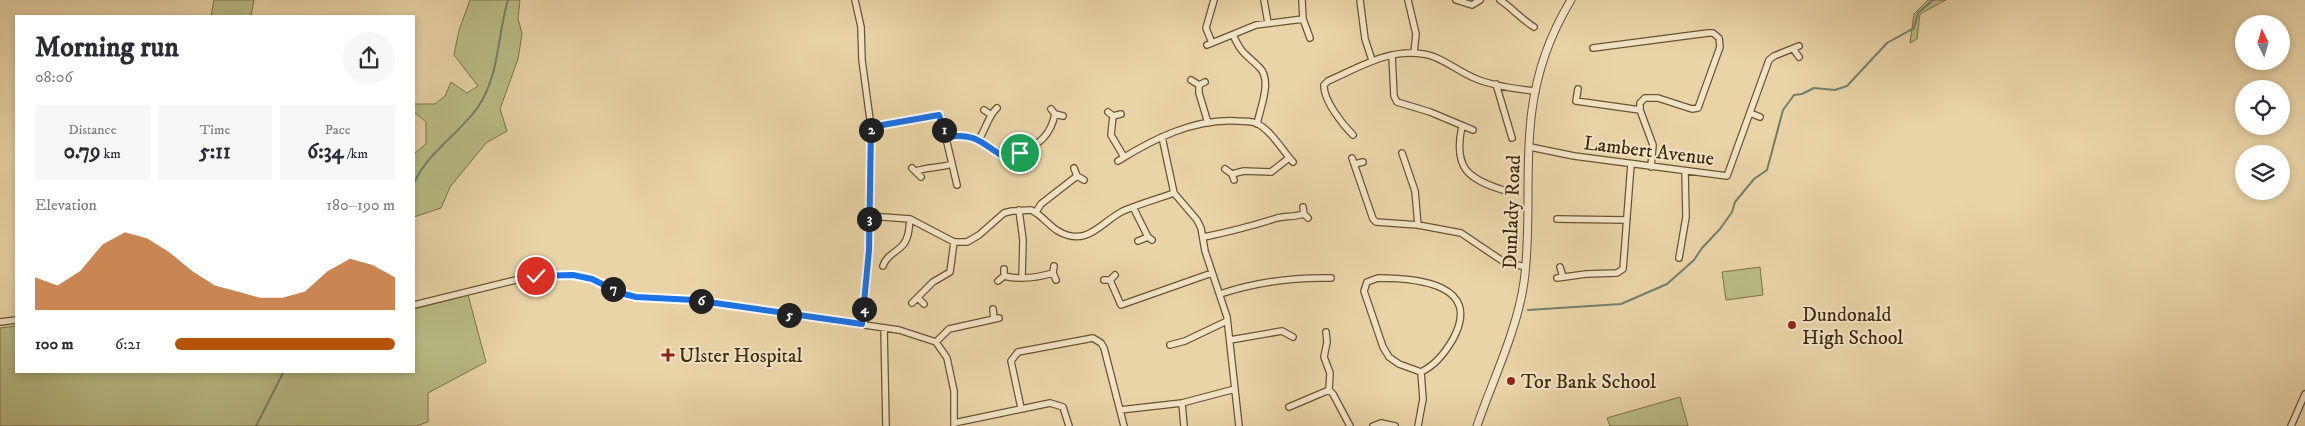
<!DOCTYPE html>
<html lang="en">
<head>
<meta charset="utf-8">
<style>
  :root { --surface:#fff; --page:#f7f7f7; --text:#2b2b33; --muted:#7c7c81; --accent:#b45309 }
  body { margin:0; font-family:"IM FELL DW Pica",serif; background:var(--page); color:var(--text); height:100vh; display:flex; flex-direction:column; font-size:19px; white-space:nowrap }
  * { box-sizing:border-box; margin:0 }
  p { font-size:16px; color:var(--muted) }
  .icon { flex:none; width:28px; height:28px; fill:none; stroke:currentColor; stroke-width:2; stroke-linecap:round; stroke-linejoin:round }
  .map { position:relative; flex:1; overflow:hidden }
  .drawer { position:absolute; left:15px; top:15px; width:400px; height:358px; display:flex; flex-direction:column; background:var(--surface); border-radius:0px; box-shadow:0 2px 8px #0003 }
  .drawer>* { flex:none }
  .needle { width:32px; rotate:355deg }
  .controls { position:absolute; left:2235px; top:15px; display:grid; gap:10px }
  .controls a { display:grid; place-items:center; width:55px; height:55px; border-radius:50%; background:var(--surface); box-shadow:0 2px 8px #0003; font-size:25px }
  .pin { position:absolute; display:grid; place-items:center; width:42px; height:42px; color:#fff; margin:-21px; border:2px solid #fff; border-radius:50%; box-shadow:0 1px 5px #0007 }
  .km { position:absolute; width:25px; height:25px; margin:-12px; border-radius:50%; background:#222; color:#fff; font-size:14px; line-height:25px; text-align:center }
  .round { display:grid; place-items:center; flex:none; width:52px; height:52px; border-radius:26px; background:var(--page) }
  .head { display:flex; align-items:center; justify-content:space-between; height:85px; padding:0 20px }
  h1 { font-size:28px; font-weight:700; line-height:38px }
  .stats { display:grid; grid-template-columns:repeat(3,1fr); gap:8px; height:85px; padding:5px 20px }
  .stats div { display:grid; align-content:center; border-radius:0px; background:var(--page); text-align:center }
  .stats b { font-size:21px; font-weight:700 }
  .stats small { font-size:14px; font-weight:400 }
  .stats p { font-size:14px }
  .chart { height:140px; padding:10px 20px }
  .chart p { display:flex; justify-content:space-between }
  .chart svg { width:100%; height:90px; margin-top:5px; fill:var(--accent); opacity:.7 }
  ul { padding:0 20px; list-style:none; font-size:16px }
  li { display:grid; grid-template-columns:80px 60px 1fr; align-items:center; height:38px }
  li i { height:12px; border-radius:6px; background:var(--accent) }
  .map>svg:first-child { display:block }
  .green { fill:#b9bc85; stroke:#7c7248 }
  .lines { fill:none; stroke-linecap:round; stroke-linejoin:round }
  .stream { stroke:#737f69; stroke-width:2 }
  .minor-casing { stroke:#695431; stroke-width:8 }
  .tertiary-casing { stroke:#695431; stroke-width:9 }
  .minor { stroke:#f1e3c6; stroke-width:5.5 }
  .tertiary { stroke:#f1e3c6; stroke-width:7 }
  .route-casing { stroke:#fff; stroke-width:10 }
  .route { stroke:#1a73e8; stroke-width:6 }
  .poi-dot { fill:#8f2418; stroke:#f1e3c6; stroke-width:2 }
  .labels { text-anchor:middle; stroke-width:4; stroke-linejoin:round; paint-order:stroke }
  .street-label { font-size:20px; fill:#3e290a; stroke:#f1e3c6 }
  .poi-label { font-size:20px; fill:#3e290a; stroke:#f1e3c6; text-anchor:start }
</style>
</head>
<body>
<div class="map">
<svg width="2305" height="426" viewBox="0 0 2305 426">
  <rect width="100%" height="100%" fill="#e9d4a7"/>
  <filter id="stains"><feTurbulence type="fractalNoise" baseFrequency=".004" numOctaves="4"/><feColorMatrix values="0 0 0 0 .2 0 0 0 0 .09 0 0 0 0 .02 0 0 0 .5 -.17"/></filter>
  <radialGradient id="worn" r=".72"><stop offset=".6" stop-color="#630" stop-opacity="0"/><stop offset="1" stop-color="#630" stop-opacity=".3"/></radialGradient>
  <path class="green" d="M214,0H254L251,16H211Z
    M470,0H520L518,18L522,34L518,59L500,109L507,131L486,143L450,187L441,208L414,217V154L426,144V122L414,112V104H435L445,96L451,82L467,93L478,86L454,55L459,30Z
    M1928,0H1946L1920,14L1917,39L1910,43L1914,14Z
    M1760,267L1763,295L1726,300L1722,272Z
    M468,295L486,362L428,393V422L416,426H0V328L16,326V371H414V309Z
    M1680,397L1688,426H1610L1607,418Z"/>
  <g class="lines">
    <path class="stream" d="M414,183C428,152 459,134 478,107C500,74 497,36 508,0
      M1528,310L1621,304L1667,284L1694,260L1702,248L1720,229L1732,212L1735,202L1754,179L1767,170L1783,110L1794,95L1802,94L1814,88L1835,90L1847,86L1887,43L1914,28L1918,13L1933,0
      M256,426L284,371"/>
    <g class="minor-casing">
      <path id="minor" d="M855,0L861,27L862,60L871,127L869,251L863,324
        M1264,0L1268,23
        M1302,0L1303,19L1310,38
        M1360,0L1365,39L1372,60
        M1408,0L1416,34L1414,53
        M1456,0L1472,5L1480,0
        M1500,0C1512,8 1521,19 1534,27
        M1233,35C1243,56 1244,52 1259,67C1273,80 1260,108 1257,124
        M1212,43L1206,28L1214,0
        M1207,45L1256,25L1303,19
        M1593,48L1708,33H1713L1719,38L1720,47L1698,108L1692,109L1658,98H1645L1640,103V110L1653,145L1651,167
        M1794,50L1799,57
        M1392,55L1394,96L1397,102L1430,112L1473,130
        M1191,80L1199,85L1205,82
        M1496,84L1512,138
        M1199,85V93L1208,123
        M1578,89L1576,101L1640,110
        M984,110L990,114
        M1108,112L1113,116L1121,114
        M1750,113L1760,117
        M1055,114L1063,116
        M1113,116L1111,135L1124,157
        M1462,126C1453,168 1467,179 1506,191
        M871,127L939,115L941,117L957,185
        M1353,135C1343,125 1323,100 1324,85L1328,81C1358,68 1389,48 1423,54C1440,56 1456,70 1472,77C1491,86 1515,89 1536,91
        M946,137C980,132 982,146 1010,160C1031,146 1049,143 1055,114L1051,109
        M1162,137L1174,193L1197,220L1201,228L1205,251L1227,317L1239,426
        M979,139C986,129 988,116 997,108
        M1530,147L1574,156L1727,176L1769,60L1774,56L1799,46
        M1402,153L1415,191L1418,225
        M1352,158L1373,219L1376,222L1418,225L1461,233L1504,262L1526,267
        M1118,161C1153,139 1195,118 1237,121C1243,121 1250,121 1256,123C1271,130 1282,150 1293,162
        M1355,164L1363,162
        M912,168L921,177
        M1074,168L1077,176L1084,180
        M1225,169L1232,174L1234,180
        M916,171C928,167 940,168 952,164
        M1232,174L1244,171L1271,172L1289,158
        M1133,207L1148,237
        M1303,207L1304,214L1308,218
        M1019,210L1023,240L1022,278
        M1036,212L1041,204L1077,176
        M869,216L910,219L954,242H967L979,235L1004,213L1012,211L1031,210C1042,215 1048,225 1058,231C1087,248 1101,222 1123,211C1139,204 1157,199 1174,193
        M1557,219L1626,220
        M1204,237C1228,232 1252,226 1277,218C1285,216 1294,217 1304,214
        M1138,241L1148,237L1152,240
        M1679,258L1686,217L1685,171
        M883,266C886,256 895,253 902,246C909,239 909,228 910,219
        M1054,266L1053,273L1056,280
        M1560,267L1563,277
        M1004,276C1020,280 1036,278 1053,273
        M1378,278C1417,278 1483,284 1453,339C1445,353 1436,365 1421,372L1399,364L1389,357L1383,347L1364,291L1367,282Z
        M1557,278L1586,274L1617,273L1623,269L1631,164
        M1104,280H1110L1115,275
        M1110,280L1121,305L1212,273
        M998,281L1004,276V269
        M1220,294C1257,282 1293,277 1331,278
        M918,298L924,304
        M912,303L933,282L950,272L954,242
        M414,305L520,279L552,275H573L592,279L620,293L636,297L694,300L899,330L936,342L947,358L954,391V426
        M993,309L994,319
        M0,322L16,320
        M884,328L886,426
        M1326,332L1327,342L1324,357L1330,373L1329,390
        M1230,340L1282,331L1293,337
        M936,342L949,329L999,318
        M1170,345L1185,341L1227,321
        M1182,403L1184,426
        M1289,407L1329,390L1333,394L1350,426
        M1021,408L1011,361L1018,352L1093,338L1101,343L1104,348L1124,426
        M1120,410L1182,403L1235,389
        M954,423L1050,403L1063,407L1069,426
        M1373,426L1381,423L1395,426
        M1418,426L1423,399L1421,372
        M2291,426L2305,394"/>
    </g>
    <g class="tertiary-casing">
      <path id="tertiary" d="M1477,426C1493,379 1517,331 1524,282C1532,225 1524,167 1532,110C1537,72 1551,33 1571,0"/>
    </g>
    <use href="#minor" class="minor"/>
    <use href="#tertiary" class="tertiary"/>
  </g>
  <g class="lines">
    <g class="route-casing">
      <path id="route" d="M536,276L573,275L592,279L620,293L636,297L694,300L862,324L869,250L871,127L939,115L946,137C980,132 982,146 1010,160L1020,153"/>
    </g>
    <use href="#route" class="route"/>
  </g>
  <g class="poi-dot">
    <circle cx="1792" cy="325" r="5"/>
    <path d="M665.5 347.5h5v5h5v5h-5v5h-5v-5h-5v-5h5z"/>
    <circle cx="1511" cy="381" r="5"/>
  </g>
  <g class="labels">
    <g class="street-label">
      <text transform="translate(1649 150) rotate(7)" y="7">Lambert Avenue</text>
      <text transform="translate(1511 212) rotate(-88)" y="7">Dunlady Road</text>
    </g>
    <g class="poi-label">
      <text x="1802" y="321">Dundonald<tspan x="1802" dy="23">High School</tspan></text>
      <text x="679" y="362">Ulster Hospital</text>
      <text x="1521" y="388">Tor Bank School</text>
    </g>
  </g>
  <rect width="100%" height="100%" filter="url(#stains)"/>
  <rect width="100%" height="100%" fill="url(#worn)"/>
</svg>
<div class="controls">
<a><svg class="needle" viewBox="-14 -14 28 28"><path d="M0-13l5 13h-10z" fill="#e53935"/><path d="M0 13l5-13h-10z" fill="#7c7c81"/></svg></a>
<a><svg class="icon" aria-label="locate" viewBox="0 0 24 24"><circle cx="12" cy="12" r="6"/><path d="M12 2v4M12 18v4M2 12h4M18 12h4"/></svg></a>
<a><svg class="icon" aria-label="layers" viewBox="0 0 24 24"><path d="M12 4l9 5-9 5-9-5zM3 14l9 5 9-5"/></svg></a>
</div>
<div class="pin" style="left:1020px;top:153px;background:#1e9e55"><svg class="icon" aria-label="arrive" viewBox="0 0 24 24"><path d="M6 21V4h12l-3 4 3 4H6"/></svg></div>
<div class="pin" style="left:536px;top:276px;background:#d93025"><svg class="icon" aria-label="check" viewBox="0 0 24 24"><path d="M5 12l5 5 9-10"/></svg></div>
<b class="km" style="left:944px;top:130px">1</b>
<b class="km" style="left:871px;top:130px">2</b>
<b class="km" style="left:869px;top:219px">3</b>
<b class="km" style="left:864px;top:309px">4</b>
<b class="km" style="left:789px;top:315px">5</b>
<b class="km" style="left:701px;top:301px">6</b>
<b class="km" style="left:613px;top:289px">7</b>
<section class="drawer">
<div class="head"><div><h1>Morning run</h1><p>08:06</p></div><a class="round"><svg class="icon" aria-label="share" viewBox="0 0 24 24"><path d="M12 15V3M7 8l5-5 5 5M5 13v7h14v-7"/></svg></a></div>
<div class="stats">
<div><p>Distance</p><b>0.79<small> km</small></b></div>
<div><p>Time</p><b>5:11</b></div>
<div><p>Pace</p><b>6:34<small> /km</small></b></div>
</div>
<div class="chart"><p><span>Elevation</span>180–190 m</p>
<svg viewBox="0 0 160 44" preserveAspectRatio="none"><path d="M0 44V28L10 32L20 25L30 12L40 6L50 9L60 16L70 25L80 32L90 35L100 38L110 38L120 35L130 25L140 19L150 22L160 28V44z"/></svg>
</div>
<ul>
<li><b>100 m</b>6:21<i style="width:100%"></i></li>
</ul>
</section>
</div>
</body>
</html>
